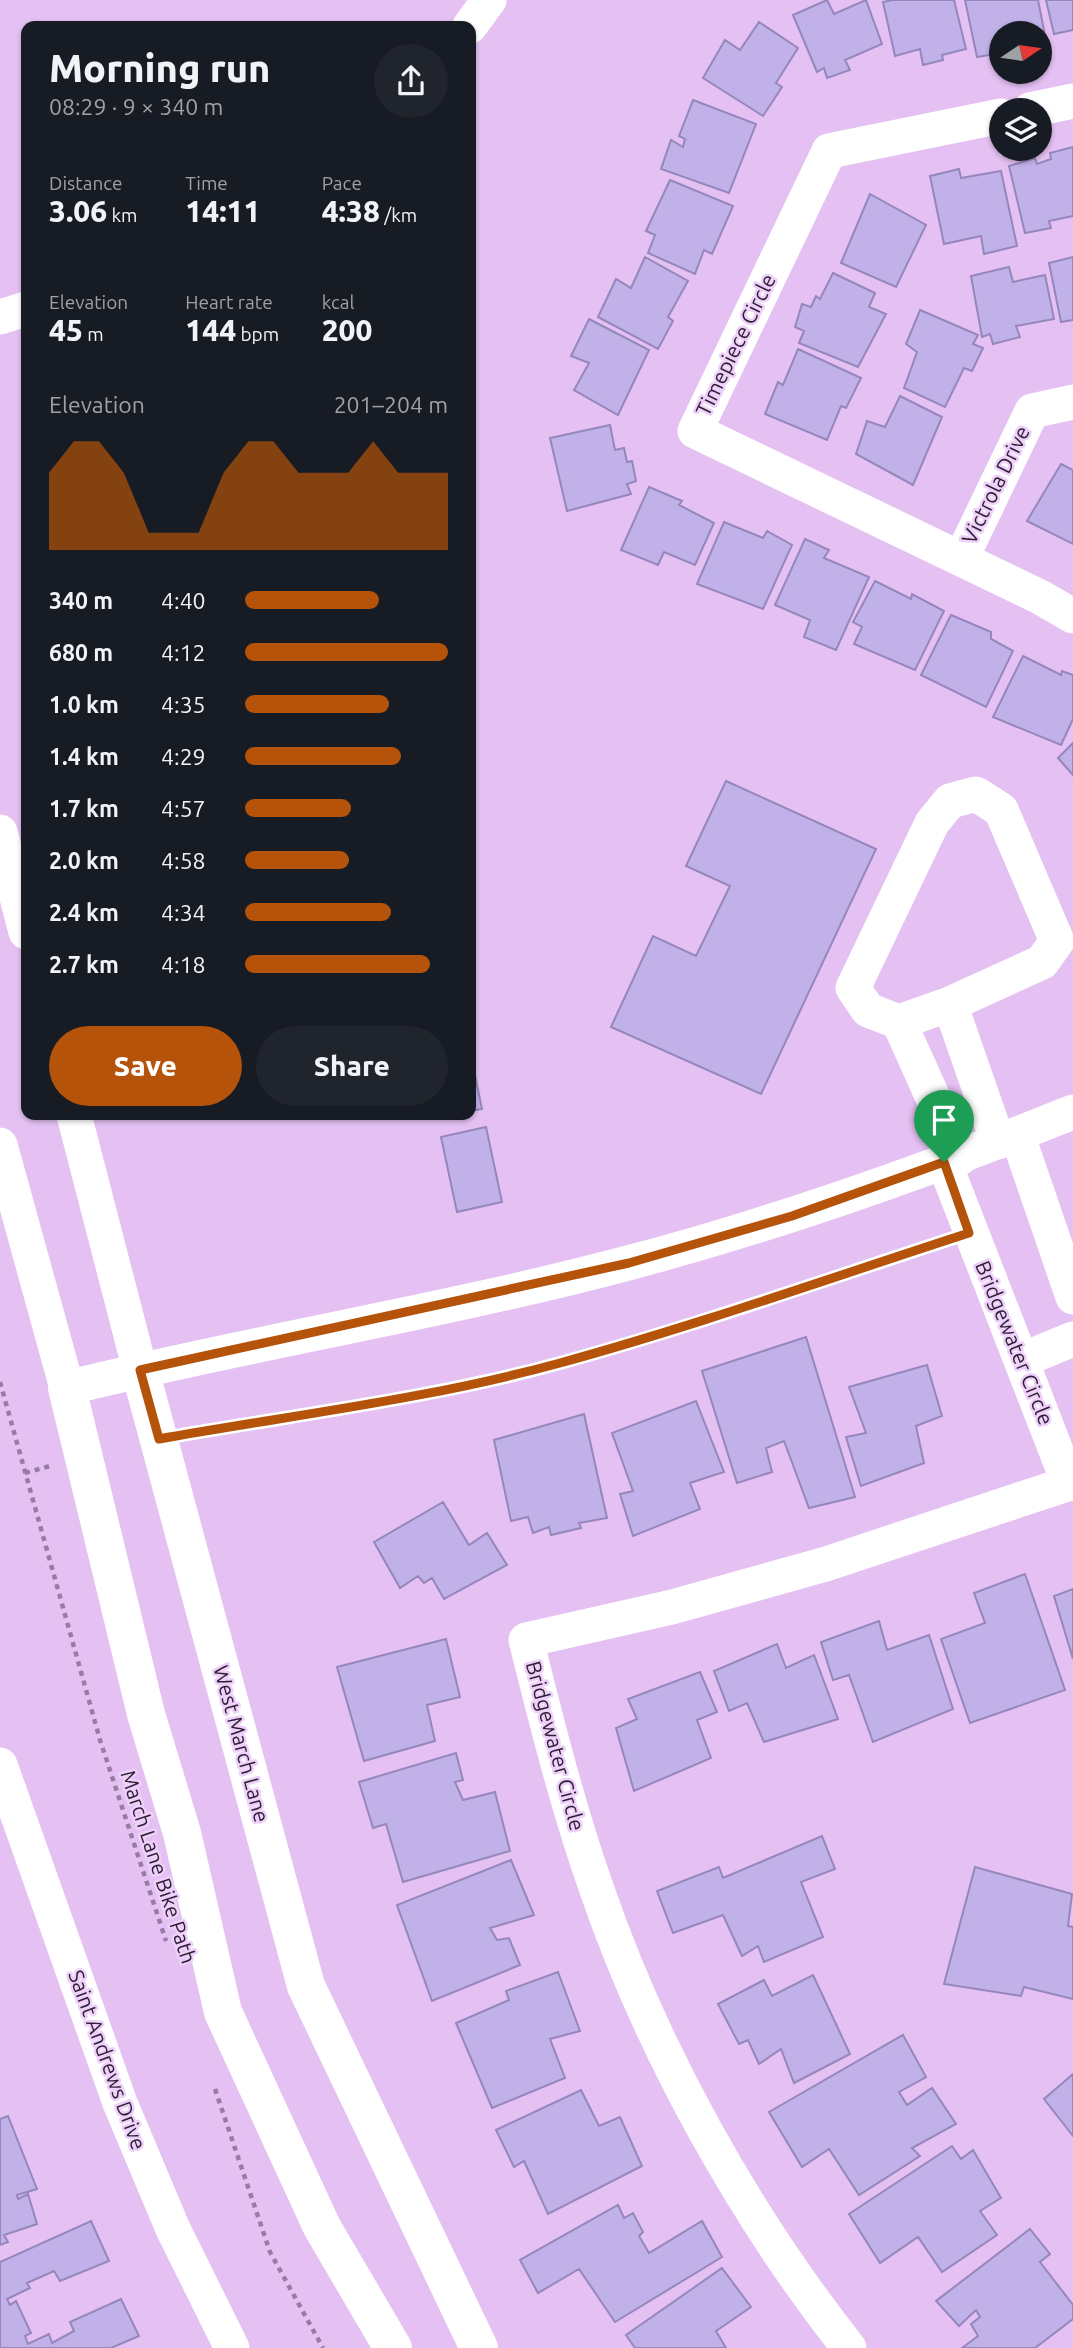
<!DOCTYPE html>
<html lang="en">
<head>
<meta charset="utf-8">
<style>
  :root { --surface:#171b24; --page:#20242c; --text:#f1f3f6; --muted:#9ea1a6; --accent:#b45309 }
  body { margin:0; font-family:Ubuntu,sans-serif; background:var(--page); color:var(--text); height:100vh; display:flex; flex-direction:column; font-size:26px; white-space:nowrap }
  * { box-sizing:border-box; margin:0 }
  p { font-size:23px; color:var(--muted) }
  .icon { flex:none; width:38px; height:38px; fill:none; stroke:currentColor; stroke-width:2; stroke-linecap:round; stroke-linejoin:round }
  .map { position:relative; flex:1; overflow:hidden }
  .sheet { position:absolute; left:21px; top:21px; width:455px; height:1099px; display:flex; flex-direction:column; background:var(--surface); border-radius:14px; box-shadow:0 2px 5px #0004 }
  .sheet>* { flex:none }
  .needle { width:46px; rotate:77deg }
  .fabs { position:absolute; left:989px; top:21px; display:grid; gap:14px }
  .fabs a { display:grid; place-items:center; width:63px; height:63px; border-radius:50%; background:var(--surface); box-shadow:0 2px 5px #0004; font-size:35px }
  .pin { position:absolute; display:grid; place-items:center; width:60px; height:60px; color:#fff; margin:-72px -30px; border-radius:50% 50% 50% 0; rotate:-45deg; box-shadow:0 0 7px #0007 }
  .pin .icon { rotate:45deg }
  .round { display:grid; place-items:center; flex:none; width:74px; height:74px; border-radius:37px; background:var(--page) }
  .head { display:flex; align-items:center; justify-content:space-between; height:119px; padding:0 28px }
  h1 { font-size:38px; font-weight:800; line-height:52px }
  .stats { display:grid; grid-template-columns:repeat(3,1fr); gap:10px; height:119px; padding:7px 28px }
  .stats div { display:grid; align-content:center }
  .stats b { font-size:30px; font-weight:800 }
  .stats small { font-size:19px; font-weight:400 }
  .stats p { font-size:19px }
  .chart { height:196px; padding:14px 28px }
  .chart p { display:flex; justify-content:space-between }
  .chart svg { width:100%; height:126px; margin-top:7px; fill:var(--accent); opacity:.7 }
  .cta { display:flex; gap:14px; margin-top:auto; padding:14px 28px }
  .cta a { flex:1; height:80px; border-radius:42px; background:var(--accent); color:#fff; font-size:28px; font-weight:800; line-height:80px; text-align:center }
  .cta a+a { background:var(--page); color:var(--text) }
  ul { padding:0 28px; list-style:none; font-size:23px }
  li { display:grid; grid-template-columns:112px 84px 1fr; align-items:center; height:52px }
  li i { height:18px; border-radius:9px; background:var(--accent) }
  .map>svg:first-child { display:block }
  .building { fill:#c0b1e9; stroke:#9587bc; stroke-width:2 }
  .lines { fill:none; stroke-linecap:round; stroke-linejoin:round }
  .path { stroke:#977ca2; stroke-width:4.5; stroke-dasharray:5 5; stroke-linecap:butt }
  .minor { stroke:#fff; stroke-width:35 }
  .major { stroke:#fff; stroke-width:38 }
  .route-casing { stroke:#fff; stroke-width:14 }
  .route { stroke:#b45309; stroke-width:9 }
  .labels { text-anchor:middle; stroke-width:5; stroke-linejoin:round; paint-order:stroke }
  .street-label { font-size:21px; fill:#2c1f32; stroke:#eed0fa }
</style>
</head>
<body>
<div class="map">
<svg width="1073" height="2348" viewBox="0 0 1073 2348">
  <rect width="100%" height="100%" fill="#e4c0f3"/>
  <path class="building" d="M827,0L834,14L866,0L882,44L845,60L850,70L827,78L824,68L817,72L793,15Z
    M892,0H954L966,49L942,55L943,60L923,65L920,49L895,56L883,2Z
    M965,0H1038L1045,35L1001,33V53L977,57Z
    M1046,0H1073V30L1054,34Z
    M759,22L798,48L776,83L782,87L763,116L703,78L725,40L740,50Z
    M693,100L756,124L729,193L661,169L671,140L683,147L685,139L679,136Z
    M1073,147V216L1049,221L1051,228L1025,233L1009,166L1035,158L1037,164L1051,159L1050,153Z
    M959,169L961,178L1001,171L1017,246L984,254L981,236L944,244L930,176Z
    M670,180L733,206L712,254L704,250L695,274L648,253L655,235L646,231Z
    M870,194L926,225L896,287L841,263Z
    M645,257L688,281L668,317L673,321L658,349L598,317L616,279L631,288Z
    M1073,257V320L1061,322L1049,263Z
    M1009,267L1013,282L1045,275L1054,319L1016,326L1020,337L993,344L990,334L982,337L971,276Z
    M833,273L875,293L869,307L886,314L858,367L799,343L804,331L795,327L802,304L811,307L816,296L820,299Z
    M920,310L978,335L973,344L983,348L972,371L964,368L945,407L904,388L917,352L906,344Z
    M589,319L649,350L618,415L574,390L589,363L571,356Z
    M798,349L861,378L846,408L841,406L827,440L765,414L778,382L783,385Z
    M900,396L942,417L913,485L856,454L867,421L885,427Z
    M610,425L615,450L624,448L627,462L632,461L636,481L627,484L631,494L567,511L550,438Z
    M1061,464L1073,470V544L1027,521Z
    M649,487L682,501L679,505L714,523L695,565L664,552L658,565L621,550Z
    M724,522L763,538L767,531L792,545L763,609L697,584Z
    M805,539L829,550L824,558L869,577L836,650L804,637L810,620L775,605Z
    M875,581L911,599L912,594L944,611L915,670L854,644L862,627L853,622Z
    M951,615L991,632V639L1013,651L986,707L921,675Z
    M1023,656L1061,675L1062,671L1073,675V719L1061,745L993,717Z
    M1073,743V775L1058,758Z
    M726,781L876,849L761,1094L611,1027L653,936L696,956L730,886L686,866Z
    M471,1056L482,1109L471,1111Z
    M486,1127L502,1202L457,1212L441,1137Z
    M806,1337L855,1497L809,1508L784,1441L766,1448L772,1472L737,1483L702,1371Z
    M927,1365L942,1416L916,1426L924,1463L861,1486L846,1437L866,1433L849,1387Z
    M696,1401L724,1472L690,1483L700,1509L633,1536L620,1494L633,1491L612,1433Z
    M584,1414L607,1518L579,1523L581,1528L551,1535L549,1527L533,1533L528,1517L511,1521L494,1440Z
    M443,1502L469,1545L487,1533L507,1565L444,1599L432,1578L424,1583L418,1576L400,1588L374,1542Z
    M1025,1574L1065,1690L970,1723L941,1639L985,1623L974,1593Z
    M1073,1589V1659L1054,1596Z
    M879,1621L887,1650L929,1635L953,1709L873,1742L849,1675L833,1680L821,1642Z
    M446,1639L460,1697L427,1705L435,1741L364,1761L337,1667Z
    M777,1644L786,1668L814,1655L838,1719L764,1742L747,1703L729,1711L714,1671Z
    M700,1672L717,1712L697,1720L711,1758L634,1791L616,1728L637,1719L628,1699Z
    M456,1753L463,1780L455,1782L463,1800L495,1792L510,1851L403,1882L386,1824L373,1828L359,1782Z
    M822,1836L835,1869L801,1882L823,1937L764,1962L758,1946L742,1956L723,1915L673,1933L657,1891L719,1867L723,1878Z
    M511,1860L534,1915L490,1928L497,1940L509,1938L520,1965L432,2001L397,1905Z
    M975,1867L1072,1894L1068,1926L1073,1927V1999L1024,1987L1021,1996L944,1984Z
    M558,1972L580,2031L550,2039L565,2078L492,2108L456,2023L509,2000L506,1991Z
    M813,1975L850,2054L794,2083L781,2049L759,2064L748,2040L739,2044L718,2004L764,1980L772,1996Z
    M903,2035L926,2077L899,2092L907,2105L932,2088L956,2124L912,2148L920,2156L859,2195L829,2149L802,2167L769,2112Z
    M1073,2074V2136L1044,2099Z
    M581,2090L599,2126L620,2117L642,2166L548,2214L524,2161L514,2167L496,2130Z
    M8,2116L37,2189L17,2195L18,2199L28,2194L37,2224L4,2235L8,2242L0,2245V2119Z
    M952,2146L961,2159L973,2150L1001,2198L980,2211L997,2235L942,2272L918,2237L880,2263L849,2214Z
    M618,2205L624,2218L633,2213L643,2232L639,2236L649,2253L702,2221L722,2257L615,2322L579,2269L538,2293L520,2260Z
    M91,2221L109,2261L60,2281L54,2271L27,2283L30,2288L7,2299L10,2305L16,2301L31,2333L25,2336L28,2344L49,2334L52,2343L74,2331L70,2322L121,2299L139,2336L111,2348H0V2262Z
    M1030,2229L1050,2254L1040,2262L1073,2305V2319L1035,2348H962L978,2336L971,2324L980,2317L976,2310L959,2326L936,2301Z
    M722,2268L751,2307L716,2331L726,2348H635L626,2335Z"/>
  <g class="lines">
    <path class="path" d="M0,1382L100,1740L166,1941
      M195,1432L327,1413L558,1364L661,1333L938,1243
      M25,1473L50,1466
      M215,2089L270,2252L323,2348"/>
    <path class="minor" d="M470,26L489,0
      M1030,110L1073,101
      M1001,116L829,151L695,431L1040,597L1073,616
      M0,317L26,309
      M961,559L1032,411L1073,402
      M976,794L1001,810L1057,941L1042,962L950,1004L899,1022L868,1010L853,988L932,823L950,801Z
      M0,832L26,932
      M950,1004L998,1142
      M899,1022L960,1158
      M74,1115L140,1370
      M1017,1134L1073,1297
      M0,1145L67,1388C253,1342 443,1312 628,1263C780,1223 928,1170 1073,1112
      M944,1162L1069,1484
      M1022,1360L1073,1339
      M0,1765L120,2103L173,2229L232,2348
      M849,2348C744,2215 652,2050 597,1890C568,1808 547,1724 526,1640L672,1607L826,1564L1073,1482"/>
    <path class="major" d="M140,1370L306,1986L479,2348
      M67,1388L146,1714L182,1833L223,2012L322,2227L393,2348"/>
  </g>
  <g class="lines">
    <g class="route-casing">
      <path id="route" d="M944,1162L969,1233C833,1277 698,1325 560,1363C429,1399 293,1415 159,1439L140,1370L629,1263L792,1216Z"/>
    </g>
    <use href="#route" class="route"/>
  </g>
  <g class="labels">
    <g class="street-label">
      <text transform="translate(736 345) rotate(-64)" y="7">Timepiece Circle</text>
      <text transform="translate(996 485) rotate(-64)" y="7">Victrola Drive</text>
      <text transform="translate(1014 1343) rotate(68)" y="7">Bridgewater Circle</text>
      <text transform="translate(241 1744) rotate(75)" y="7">West March Lane</text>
      <text transform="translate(555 1746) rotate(75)" y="7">Bridgewater Circle</text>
      <text transform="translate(158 1867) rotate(72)" y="7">March Lane Bike Path</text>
      <text transform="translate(107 2060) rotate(70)" y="7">Saint Andrews Drive</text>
    </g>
  </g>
</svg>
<div class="fabs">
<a><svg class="needle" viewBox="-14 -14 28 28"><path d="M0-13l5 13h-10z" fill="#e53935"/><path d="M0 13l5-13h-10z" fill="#9ea1a6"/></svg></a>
<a><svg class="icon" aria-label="layers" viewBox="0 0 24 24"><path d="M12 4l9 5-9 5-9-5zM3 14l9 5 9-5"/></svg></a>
</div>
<div class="pin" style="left:944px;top:1162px;background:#1e9e55"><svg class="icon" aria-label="arrive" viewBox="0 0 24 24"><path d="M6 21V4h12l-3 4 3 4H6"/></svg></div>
<section class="sheet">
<div class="head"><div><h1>Morning run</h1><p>08:29 · 9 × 340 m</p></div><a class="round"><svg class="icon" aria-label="share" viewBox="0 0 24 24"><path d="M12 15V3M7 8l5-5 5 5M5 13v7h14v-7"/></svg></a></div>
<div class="stats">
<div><p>Distance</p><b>3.06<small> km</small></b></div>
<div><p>Time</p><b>14:11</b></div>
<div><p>Pace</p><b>4:38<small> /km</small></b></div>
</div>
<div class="stats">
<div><p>Elevation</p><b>45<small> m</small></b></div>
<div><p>Heart rate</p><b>144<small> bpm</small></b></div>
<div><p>kcal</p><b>200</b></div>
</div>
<div class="chart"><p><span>Elevation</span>201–204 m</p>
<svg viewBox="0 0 160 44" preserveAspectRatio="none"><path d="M0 44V17L10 6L20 6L30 17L40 38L50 38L60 38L70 17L80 6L90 6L100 17L110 17L120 17L130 6L140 17L150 17L160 17V44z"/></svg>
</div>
<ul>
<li><b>340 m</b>4:40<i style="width:66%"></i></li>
<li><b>680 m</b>4:12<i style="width:100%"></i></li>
<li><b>1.0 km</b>4:35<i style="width:71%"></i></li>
<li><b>1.4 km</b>4:29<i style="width:77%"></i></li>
<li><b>1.7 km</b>4:57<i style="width:52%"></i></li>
<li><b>2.0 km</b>4:58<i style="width:51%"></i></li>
<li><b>2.4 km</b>4:34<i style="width:72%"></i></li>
<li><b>2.7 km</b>4:18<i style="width:91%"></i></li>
</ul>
<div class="cta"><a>Save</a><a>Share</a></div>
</section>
</div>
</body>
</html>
